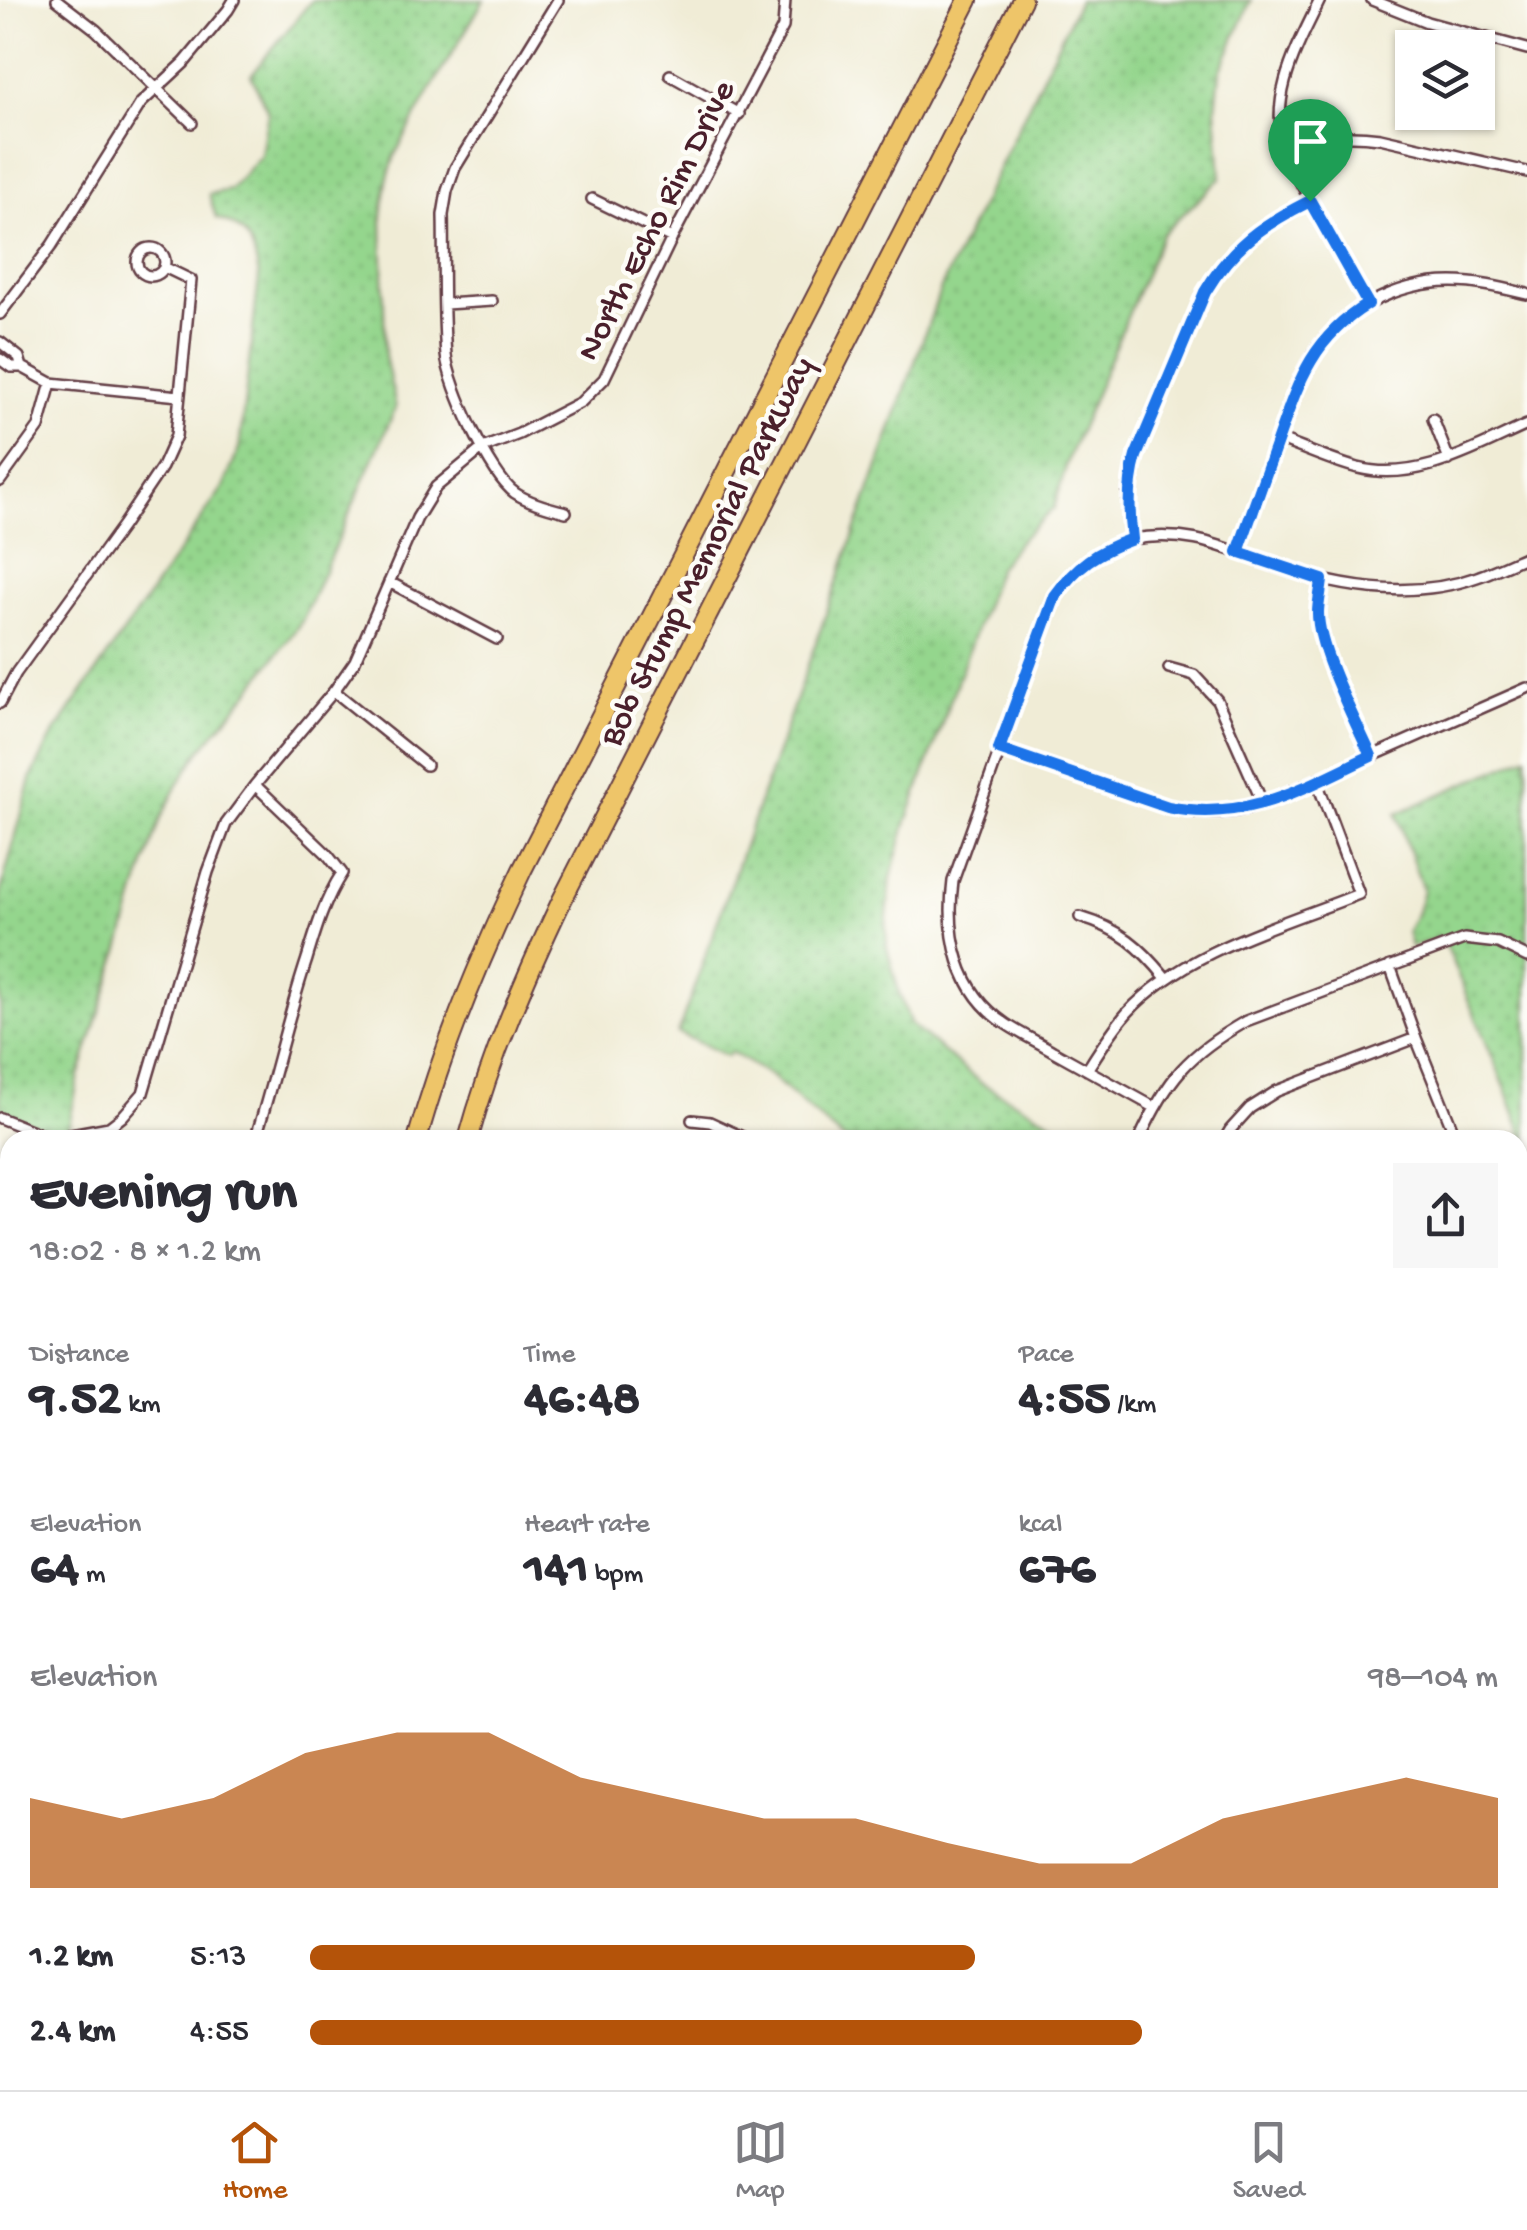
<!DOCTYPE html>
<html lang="en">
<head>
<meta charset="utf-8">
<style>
  :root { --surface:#fff; --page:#f7f7f7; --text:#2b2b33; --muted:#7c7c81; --line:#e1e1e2; --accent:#b45309 }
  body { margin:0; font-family:"Gochi Hand",sans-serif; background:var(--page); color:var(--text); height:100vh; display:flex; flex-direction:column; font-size:38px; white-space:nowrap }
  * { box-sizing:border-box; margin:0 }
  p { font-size:32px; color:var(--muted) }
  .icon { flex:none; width:55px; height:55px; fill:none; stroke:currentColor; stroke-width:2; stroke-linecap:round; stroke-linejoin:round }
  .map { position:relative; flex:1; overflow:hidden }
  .drawer { position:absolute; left:0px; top:1130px; width:1528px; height:960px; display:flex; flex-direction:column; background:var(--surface); border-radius:30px 30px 0 0; box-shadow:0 2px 8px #0004 }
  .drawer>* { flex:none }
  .tools { position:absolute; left:1395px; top:30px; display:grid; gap:20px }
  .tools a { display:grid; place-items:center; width:100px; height:100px; border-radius:0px; background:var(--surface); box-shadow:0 2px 8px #0004; font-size:50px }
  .pin { position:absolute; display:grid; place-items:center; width:85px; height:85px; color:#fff; margin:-102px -42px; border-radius:50% 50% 50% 0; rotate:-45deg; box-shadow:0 0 10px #0007 }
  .pin .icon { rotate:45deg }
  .round { display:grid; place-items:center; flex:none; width:105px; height:105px; border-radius:0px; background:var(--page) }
  .headline { display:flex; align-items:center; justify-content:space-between; height:170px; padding:0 30px }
  h1 { font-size:55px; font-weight:700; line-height:75px }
  .stats { display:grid; grid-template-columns:repeat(3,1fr); gap:15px; height:170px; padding:10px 30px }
  .stats div { display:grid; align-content:center }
  .stats b { font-size:50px; font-weight:700 }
  .stats small { font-size:28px; font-weight:400 }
  .stats p { font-size:28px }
  .chart { height:280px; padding:20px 30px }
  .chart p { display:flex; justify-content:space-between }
  .chart svg { width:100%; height:180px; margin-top:10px; fill:var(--accent); opacity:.7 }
  ul { padding:0 30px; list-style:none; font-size:32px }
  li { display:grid; grid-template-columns:160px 120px 1fr; align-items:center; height:75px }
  li i { height:25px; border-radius:12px; background:var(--accent) }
  .menu { display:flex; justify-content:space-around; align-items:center; height:140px; border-top:2px solid var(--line); background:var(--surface); font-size:28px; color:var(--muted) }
  .menu a { display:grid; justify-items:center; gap:5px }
  .menu .on { color:var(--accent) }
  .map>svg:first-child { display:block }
  .green { fill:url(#green-dots); stroke:#6f7a5c; stroke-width:2.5 }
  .water { fill:url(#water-waves); stroke:#597288; stroke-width:2.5 }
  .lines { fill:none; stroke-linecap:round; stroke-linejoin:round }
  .stream { stroke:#68c4e6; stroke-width:2.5 }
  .minor-casing { stroke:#633e45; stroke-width:14 }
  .tertiary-casing { stroke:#633e45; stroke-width:16 }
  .motorway-casing { stroke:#633e45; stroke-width:22 }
  .minor { stroke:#fff; stroke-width:9 }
  .tertiary { stroke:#fff; stroke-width:11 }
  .motorway { stroke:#eec569; stroke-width:18 }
  .route-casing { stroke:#fff; stroke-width:20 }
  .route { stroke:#1a73e8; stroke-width:12 }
  .labels { text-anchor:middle; stroke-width:9; stroke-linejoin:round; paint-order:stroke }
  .street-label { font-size:35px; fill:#4a1f2b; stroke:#fdfcf7 }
</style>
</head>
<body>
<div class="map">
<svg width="1527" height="2090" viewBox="0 0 1527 2090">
  <defs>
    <pattern id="green-dots" width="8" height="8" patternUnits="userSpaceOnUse" patternTransform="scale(2.5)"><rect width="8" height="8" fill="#94d68d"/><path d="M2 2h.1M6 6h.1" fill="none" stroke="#81b77a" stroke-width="1.8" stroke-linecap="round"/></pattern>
    <pattern id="water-waves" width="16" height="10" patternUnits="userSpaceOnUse" patternTransform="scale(2.5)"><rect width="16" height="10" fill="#68c4e6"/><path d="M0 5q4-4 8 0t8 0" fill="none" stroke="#5ca8c5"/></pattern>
  </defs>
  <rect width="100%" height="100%" fill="#fdfcf7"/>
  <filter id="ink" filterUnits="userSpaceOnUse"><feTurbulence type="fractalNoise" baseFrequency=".01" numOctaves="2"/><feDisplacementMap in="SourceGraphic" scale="20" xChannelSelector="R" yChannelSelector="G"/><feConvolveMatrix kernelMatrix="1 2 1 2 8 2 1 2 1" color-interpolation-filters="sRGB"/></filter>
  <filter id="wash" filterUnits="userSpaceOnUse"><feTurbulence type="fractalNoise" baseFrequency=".0048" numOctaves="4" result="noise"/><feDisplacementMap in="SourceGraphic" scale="40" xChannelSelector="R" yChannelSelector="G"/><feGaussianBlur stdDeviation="2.25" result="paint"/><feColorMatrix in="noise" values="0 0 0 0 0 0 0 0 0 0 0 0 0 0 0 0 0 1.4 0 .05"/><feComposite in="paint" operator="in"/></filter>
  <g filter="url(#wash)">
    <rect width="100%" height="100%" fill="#f0ecd6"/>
    <path class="green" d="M312,0H484L432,87L395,155L387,181L382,215L385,356L396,407L302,621L249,692L199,752L179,783L161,818L137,889L122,943L79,1076L66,1140H45L46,1130L0,1110V893L32,776L53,735L224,486L239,449L259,277C254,244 248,228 216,218L209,194L230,190L261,155L268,112L251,75Z
      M1079,0H1251L1220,72L1216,108L1221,178L1162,234L1069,456L1054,508L1019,541L998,568L907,821L891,878L886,927L887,948L899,993L911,1025L981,1083L1049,1120L1081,1140H844L772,1077L731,1052L727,1056L678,1033L941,288Z
      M1527,756V1146L1507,1092L1442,937L1411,947L1407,931L1417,912L1423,890L1396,814Z
      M0,1187L10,1191V1830L0,1840Z
      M1518,1405L1527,1409V1536L1518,1535Z"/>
    <path class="water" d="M0,1312L10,1315V1399L3,1412L1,1422L4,1441L10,1447V1534L0,1525Z
      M1518,1422L1527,1426V1471H1518Z"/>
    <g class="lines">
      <path class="stream" d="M358,2090V2080"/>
    </g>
  </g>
  <g filter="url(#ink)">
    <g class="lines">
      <g class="minor-casing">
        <path id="minor" d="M57,0L96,30L192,123
          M558,0L455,168L447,191L443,215C444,261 442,309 446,355C449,386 490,475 515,493C530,503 549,508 566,512
          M1372,0L1427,22L1527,49
          M670,75L739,114
          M1286,150C1321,137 1342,133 1380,138L1527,172
          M592,199L672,238
          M1310,201L1368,304
          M137 262a14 14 0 1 1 28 0a14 14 0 1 1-28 0Z
          M445,304L492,301
          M0,314L52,245L141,103L184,63L228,10L234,0
          M0,342L19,357L22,367H11L0,359
          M22,367L51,383L179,396
          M1433,419L1449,460
          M1278,439C1305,449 1331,461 1358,468C1417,483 1475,448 1527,425
          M0,481L39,427L51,383
          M1132,539C1192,529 1226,549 1281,568C1344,589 1413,600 1477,577C1494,571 1511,563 1527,556
          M1238,552C1252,514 1266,475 1279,437C1288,411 1296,383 1310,359C1340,311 1396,282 1452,282C1478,282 1502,288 1527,294
          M1322,581C1320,597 1317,613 1320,629C1329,672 1353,715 1371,756
          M389,582L497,639
          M1169,668L1194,675L1217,700L1263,804
          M334,691L426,765
          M0,703L16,673L123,525L162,467L176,436L191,280L164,267
          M999,749L1168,807L1192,812L1214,813L1236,811L1263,804L1527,688
          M1080,917C1120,929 1140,946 1166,978
          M1390,966L1416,1038L1457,1140
          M1087,1070C1099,1051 1112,1030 1127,1013C1185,950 1281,925 1359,894L1317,782
          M1154,1107C1121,1089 1087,1070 1053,1051C1038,1042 1021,1034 1006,1024C957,992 946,935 953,881L1055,596C1077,566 1096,552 1132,539L1128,494L1136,456L1205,292C1232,245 1262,225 1310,201C1302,185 1293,168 1286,151C1267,98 1298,46 1320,0
          M0,1118L50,1138L109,1127L122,1117L143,1093L208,872L226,824L255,785L334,691L355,661L417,518L436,487L483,448L519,434L581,402L604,379L672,238L783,27L785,0
          M692,1120L710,1122L749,1140
          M109,1127L116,1140
          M255,1140C274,1080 287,1019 307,959C316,929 325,899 342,873L327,854L255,785
          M1139,1140C1167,1079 1188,1054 1246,1021L1464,939L1498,943L1527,957
          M1224,1140L1230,1130L1250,1108L1277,1091L1416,1038
          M1518,1320L1527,1326
          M1518,1595L1527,1596
          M1518,1801L1527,1804
          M1518,1928L1527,1931
          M0,1929L10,1924
          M1518,2036L1527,2022
          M0,2051L10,2052
          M793,2080L794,2090
          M628,2090L700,2080
          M948,2090L949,2080
          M1124,2090L1125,2080
          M1458,2090L1473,2080"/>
      </g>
      <g class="tertiary-casing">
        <path id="tertiary" d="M0,1623H10
          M0,1642L10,1641
          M1518,1700L1527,1703
          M1518,1719L1527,1722
          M1026,2090V2080
          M1045,2090L1046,2080"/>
      </g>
      <g class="motorway-casing">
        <path id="motorway" d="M417,1140C443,1046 480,958 522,870L968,0
          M468,1140C491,1056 525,978 562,900L1022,0
          M392,2080V2090
          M442,2080V2090"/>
      </g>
      <use href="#minor" class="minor"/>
      <use href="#tertiary" class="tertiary"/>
      <use href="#motorway" class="motorway"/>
    </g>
  </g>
  <g class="lines" filter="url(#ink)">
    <g class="route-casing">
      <path id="route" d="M1310,201L1368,304C1311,339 1298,383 1277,442C1264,479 1251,515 1238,552L1322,580C1321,591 1318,602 1318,613C1318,650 1355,720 1371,756C1303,788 1246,823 1168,807L999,749L1055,596C1077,565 1096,552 1132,539C1128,510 1128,484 1136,456L1205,292C1233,245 1262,225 1310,201Z"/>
    </g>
    <use href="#route" class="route"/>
  </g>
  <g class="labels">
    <g class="street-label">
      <text transform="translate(653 219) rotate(-63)" y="12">North Echo Rim Drive</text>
      <text transform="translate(704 550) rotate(-63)" y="12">Bob Stump Memorial Parkway</text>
    </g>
  </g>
</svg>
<div class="tools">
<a><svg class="icon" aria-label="layers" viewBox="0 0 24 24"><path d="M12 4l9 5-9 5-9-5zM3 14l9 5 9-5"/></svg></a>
</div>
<div class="pin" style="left:1310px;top:201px;background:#1e9e55"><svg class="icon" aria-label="arrive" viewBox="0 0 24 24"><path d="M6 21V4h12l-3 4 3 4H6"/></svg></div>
<section class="drawer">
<div class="headline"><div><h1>Evening run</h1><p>18:02 · 8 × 1.2 km</p></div><a class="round"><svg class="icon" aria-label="share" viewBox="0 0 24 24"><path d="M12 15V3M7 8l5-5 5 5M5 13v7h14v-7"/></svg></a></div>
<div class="stats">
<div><p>Distance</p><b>9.52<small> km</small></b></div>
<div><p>Time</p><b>46:48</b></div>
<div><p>Pace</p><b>4:55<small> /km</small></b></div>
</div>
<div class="stats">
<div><p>Elevation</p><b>64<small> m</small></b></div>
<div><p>Heart rate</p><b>141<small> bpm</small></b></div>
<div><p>kcal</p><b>676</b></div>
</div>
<div class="chart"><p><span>Elevation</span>98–104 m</p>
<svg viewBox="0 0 160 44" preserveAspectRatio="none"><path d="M0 44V22L10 27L20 22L30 11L40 6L50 6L60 17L70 22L80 27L90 27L100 33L110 38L120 38L130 27L140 22L150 17L160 22V44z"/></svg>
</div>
<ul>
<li><b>1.2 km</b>5:13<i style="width:56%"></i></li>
<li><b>2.4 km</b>4:55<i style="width:70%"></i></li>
</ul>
</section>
</div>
<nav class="menu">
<a class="on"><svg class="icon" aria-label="home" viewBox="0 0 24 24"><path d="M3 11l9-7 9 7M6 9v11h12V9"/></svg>Home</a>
<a><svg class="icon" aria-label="map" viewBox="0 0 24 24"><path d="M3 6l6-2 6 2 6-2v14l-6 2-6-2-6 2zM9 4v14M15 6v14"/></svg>Map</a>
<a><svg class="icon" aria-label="saved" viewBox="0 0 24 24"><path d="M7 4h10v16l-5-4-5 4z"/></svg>Saved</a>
</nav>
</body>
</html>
